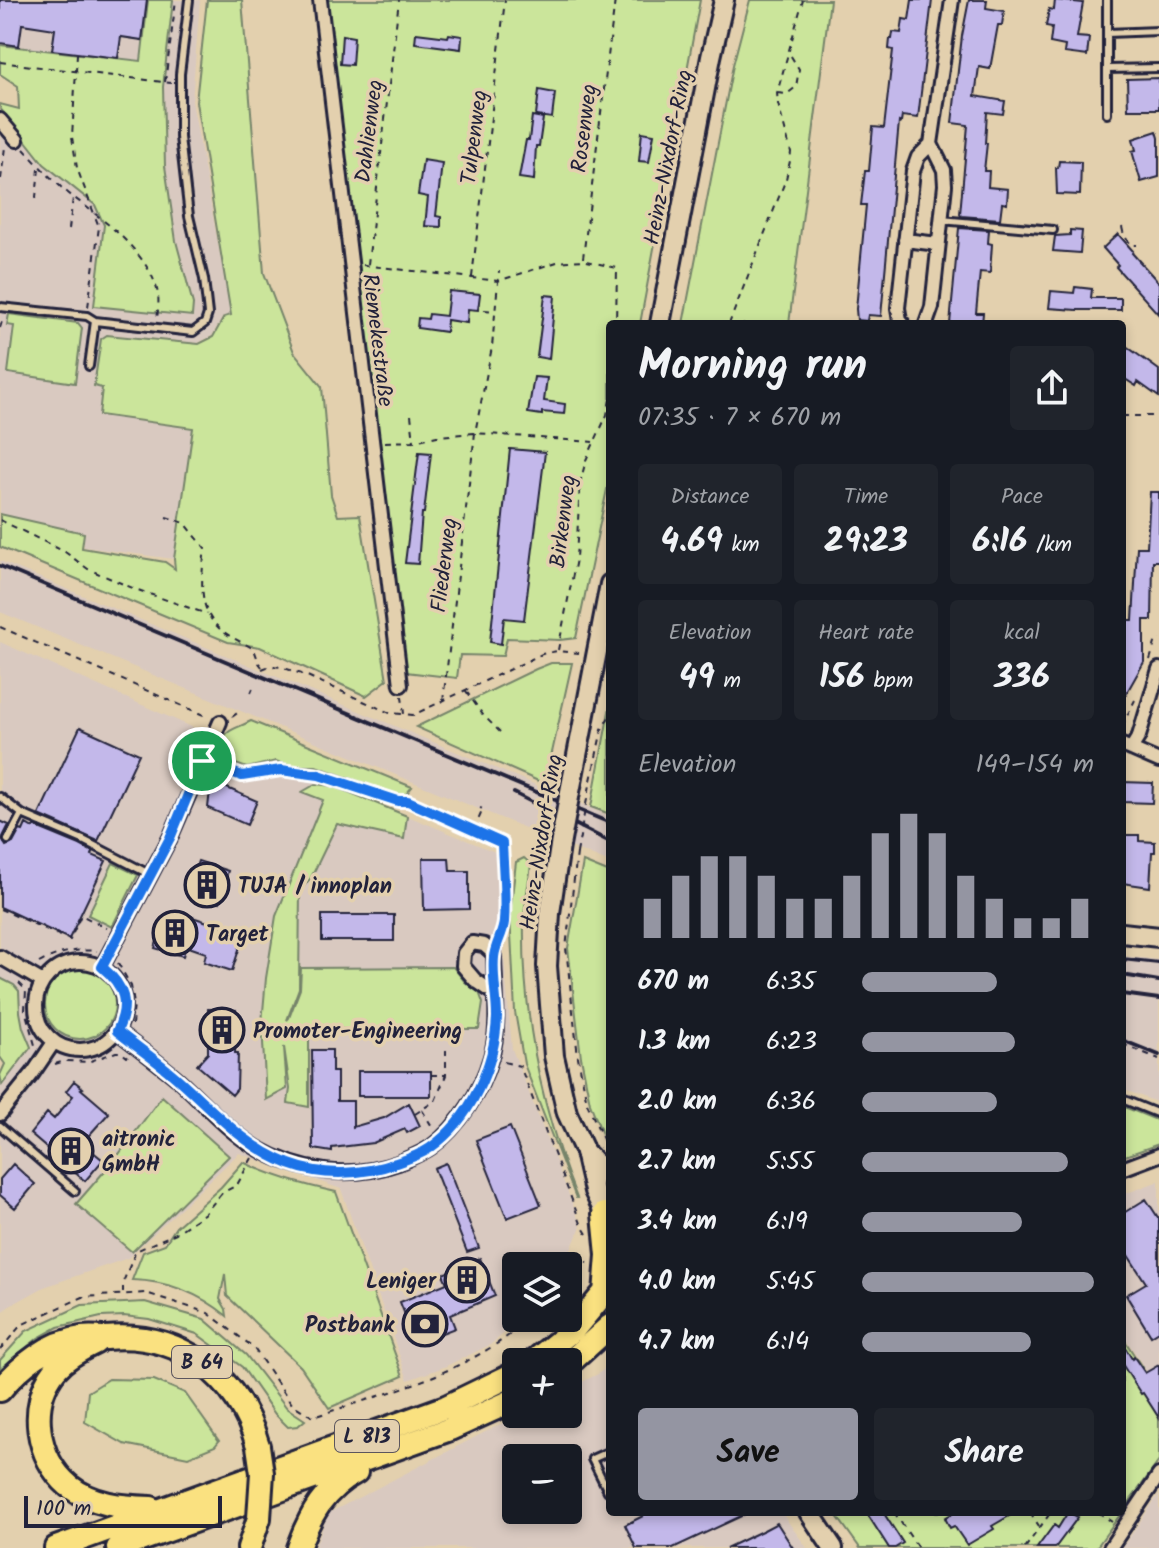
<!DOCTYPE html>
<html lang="en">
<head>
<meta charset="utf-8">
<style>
  :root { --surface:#171b24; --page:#20242c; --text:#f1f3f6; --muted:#9ea1a6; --accent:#9495a2 }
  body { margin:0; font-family:Kalam,sans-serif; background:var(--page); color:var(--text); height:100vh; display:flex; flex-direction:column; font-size:30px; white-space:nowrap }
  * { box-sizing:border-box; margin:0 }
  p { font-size:26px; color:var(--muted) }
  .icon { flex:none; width:44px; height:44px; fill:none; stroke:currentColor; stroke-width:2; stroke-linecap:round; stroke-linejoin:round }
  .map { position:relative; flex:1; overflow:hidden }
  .side { position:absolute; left:606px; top:320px; width:520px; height:1196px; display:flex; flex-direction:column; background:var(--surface); border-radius:8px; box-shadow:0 4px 12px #0003 }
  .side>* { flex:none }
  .tools { position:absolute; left:502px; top:1252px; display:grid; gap:16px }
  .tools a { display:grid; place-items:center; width:80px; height:80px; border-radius:8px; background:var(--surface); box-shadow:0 4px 12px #0003; font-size:40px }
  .scale { position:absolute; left:24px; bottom:20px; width:198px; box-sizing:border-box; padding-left:8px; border:4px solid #22223b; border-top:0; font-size:22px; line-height:28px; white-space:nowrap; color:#22223b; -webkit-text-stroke:6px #e3d0ae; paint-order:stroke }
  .pin { position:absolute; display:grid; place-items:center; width:68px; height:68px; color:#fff; margin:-34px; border:4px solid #fff; border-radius:50%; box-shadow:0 2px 8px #0007 }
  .round { display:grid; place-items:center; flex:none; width:84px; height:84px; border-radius:8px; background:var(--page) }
  .head { display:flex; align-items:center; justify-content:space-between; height:136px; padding:0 32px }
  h1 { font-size:44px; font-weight:700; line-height:60px }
  .metrics { display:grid; grid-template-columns:repeat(3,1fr); gap:12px; height:136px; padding:8px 32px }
  .metrics div { display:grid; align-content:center; border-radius:8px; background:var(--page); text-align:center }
  .metrics b { font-size:34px; font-weight:700 }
  .metrics small { font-size:22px; font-weight:400 }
  .metrics p { font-size:22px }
  .chart { height:224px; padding:16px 32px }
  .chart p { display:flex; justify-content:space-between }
  .chart svg { width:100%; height:144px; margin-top:8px; stroke:var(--accent); stroke-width:6 }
  .button { display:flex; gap:16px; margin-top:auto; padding:16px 32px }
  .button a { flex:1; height:92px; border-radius:8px; background:var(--accent); color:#111; font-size:32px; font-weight:700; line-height:92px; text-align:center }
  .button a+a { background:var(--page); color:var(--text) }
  ul { padding:0 32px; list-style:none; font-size:26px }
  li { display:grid; grid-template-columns:128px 96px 1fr; align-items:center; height:60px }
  li i { height:20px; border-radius:10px; background:var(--accent) }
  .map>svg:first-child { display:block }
  .built { fill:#d9c9c0; fill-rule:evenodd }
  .green { fill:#cbe59b; stroke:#76846b; stroke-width:2 }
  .building { fill:#c3b8ea; stroke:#22223b; stroke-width:2 }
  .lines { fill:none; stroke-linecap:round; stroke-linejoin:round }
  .lane-casing { stroke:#22223b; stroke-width:12 }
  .street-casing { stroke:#22223b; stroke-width:18 }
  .secondary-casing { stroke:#22223b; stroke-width:24 }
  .highway-casing { stroke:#22223b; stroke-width:28 }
  .path { stroke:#22223b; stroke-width:2; stroke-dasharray:6 6; stroke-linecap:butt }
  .lane { stroke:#e3d0ae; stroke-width:6 }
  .street { stroke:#e3d0ae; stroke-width:12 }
  .secondary { stroke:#e3d0ae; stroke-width:18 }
  .highway { stroke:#fae180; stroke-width:22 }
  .rail { stroke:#22223b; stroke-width:4 }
  .secondary-bridge-casing { stroke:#22223b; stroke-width:24; stroke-linecap:butt }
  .highway-bridge-casing { stroke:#22223b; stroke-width:28; stroke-linecap:butt }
  .path-bridge { stroke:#22223b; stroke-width:2; stroke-dasharray:6 6; stroke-linecap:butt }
  .secondary-bridge { stroke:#e3d0ae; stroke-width:18 }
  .highway-bridge { stroke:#fae180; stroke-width:22 }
  .route-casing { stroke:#fff; stroke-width:16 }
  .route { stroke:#1a73e8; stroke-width:10 }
  .labels { text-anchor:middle; stroke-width:7; stroke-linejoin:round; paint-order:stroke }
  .shield { fill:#e3d0ae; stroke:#5c565e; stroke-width:2 }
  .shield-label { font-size:20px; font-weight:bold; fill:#22223b }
  .street-label { font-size:22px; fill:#22223b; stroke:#e3d0ae }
  .poi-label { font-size:22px; font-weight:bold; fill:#22223b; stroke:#e3d0ae; text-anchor:start }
</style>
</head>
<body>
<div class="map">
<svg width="1159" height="1548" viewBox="0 0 1159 1548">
  <rect width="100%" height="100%" fill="#e3d0ae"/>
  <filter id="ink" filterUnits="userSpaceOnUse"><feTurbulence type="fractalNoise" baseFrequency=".0125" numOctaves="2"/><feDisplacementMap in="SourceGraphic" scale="16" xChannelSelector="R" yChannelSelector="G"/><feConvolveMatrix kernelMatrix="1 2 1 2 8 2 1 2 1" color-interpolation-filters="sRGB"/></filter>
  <g filter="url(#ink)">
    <path class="built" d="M0,0H148L141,62L0,45Z
      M173,0H200L192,101L231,314L223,317L212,336L198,343L107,334L101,339L94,386L102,388L100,415L193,428L174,559L84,547V533L0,514V108L44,164L95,205L104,225L94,306L193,304L176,241L165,166L163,87ZM14,325L75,382L8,373Z
      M0,561L610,816V863L0,612Z
      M0,642L194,728L495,852L512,1049L581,1226L564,1266H516V1318H522L490,1345L444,1367L408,1380L341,1189L239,1153L128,1258L44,1287L8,1307L0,1315V1081L3,1085L31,1047L23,1028L20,1012L19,991L14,985L0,978ZM452,967L465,982L479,992L483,1003L478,1029H309V1106L288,1102L290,1089L282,1025L289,1018L300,989L301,968Z
      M1122,956L1159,960V1103L1122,1089Z
      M1159,1181V1391L1122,1333V1195Z
      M610,1364V1512H781L807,1548H314L329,1513L520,1414H568V1389L598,1374ZM516,1458H568V1510H516Z
      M1159,1494V1548H1122Z"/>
    <path class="green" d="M148,0H173L163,87L165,166L176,241L193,304L192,316L94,306L104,225L95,205L44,164L0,108V104L19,109L18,86L0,74V45L141,61Z
      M207,0H242L264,273L294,352L322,387L331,495L338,516L360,515L387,680L366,696L260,647L228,642L0,547V514L84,533L82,548L165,562L175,569L174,559L193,428L99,415L102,388L94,386L101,339L107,335L199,344L213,337L224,317L231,315L196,102Z
      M327,0H700L640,324H610V475L576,638L560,640L507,638L503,656L460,655L457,678L406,672L372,410L359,265L342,135Z
      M750,0H830L789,324H683L733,65Z
      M9,314L78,323L82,328L75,383L8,373L14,326L7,325Z
      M551,663H572L545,784L416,727L536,669Z
      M610,706V814L591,807Z
      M251,721L412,787L403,798L316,766H289L276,761L247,768L221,759C223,728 225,734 251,721Z
      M316,784L334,786L407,816L404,839L337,824L311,878L300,890L299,988L287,1020L289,1018L300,989L301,968L453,967L465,982L479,992L483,1003L479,1029H309V1107L288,1103L290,1089L284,1047L287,1089L266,1100L262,1023L266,978L276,916L323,800L302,792Z
      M524,858L531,864C529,882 525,900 524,918C522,1014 541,1109 577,1198H576L524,1064L515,1012L510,914L516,862Z
      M583,862L610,873V1142L606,1144L590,1103L581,1057L568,948Z
      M113,863L138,875L112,927L88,915Z
      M45 1004a35 35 0 1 1 70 0a35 35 0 1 1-70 0Z
      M0,978L14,985L19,991L20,1012L23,1028L31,1047L2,1085L0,1075L5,1064L0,1057Z
      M162,1096L229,1156L132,1252L76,1204L116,1158Z
      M1122,1106L1159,1121V1144L1122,1157Z
      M243,1162C273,1177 303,1185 336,1192L403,1376L329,1408L301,1367L227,1296L225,1274L220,1299L226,1309L227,1316C199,1293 169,1281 132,1280L143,1252L165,1244L176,1227L221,1187Z
      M145,1302L204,1319L246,1355L287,1408L305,1420L298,1426L288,1427L275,1414L242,1367L197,1334L149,1319L124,1316L101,1317L58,1327L38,1338L0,1369V1360L26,1331L82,1305Z
      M1122,1336L1159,1394V1461L1096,1548H860L834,1512H1122Z
      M109,1379L154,1380L185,1393L219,1441L215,1446L188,1457L124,1444L85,1422L88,1392Z"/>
    <path class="building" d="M0,0H147L142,40L121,37L118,58L52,50L55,29L22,24L19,46L0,43Z
      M912,0H932L918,118L902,116L901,123L899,122L881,316L868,315L867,321L857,320L856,309L866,205H861L865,171H869L873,127L884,128L893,50L889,49L890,39H892L893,32L901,33L903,19L909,20Z
      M969,0H987L986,8L1004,11L1002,25H998L990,69L979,67L975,96L1005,101L1003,114L987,112L985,143H987L984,171H989L988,187L1008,189L1007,204L1002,203L1000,219L961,216L960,214L968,125L952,123L962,36Z
      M1055,0L1083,3L1077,37L1089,38L1087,56L1064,53L1065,46L1050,43L1052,27L1046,26L1049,9L1054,10Z
      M416,33L448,37L449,34L462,36L461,49L415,43Z
      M342,35L354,37L352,65L340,64Z
      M1159,78V109H1128L1127,79Z
      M539,90L555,93L552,118L536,116Z
      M532,116L543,118L539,146H536L534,180L519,178L526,140H529Z
      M1157,131L1159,138V177L1141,182L1132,151L1136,150L1133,139Z
      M642,132L654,134L649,162L639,161Z
      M423,160L442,163L436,216L441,217V227L425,226L428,197L418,195Z
      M1059,161L1081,162L1080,195L1057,194L1056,168H1058Z
      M959,228L989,230L988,243L992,244L990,273L980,272L976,313H983L982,324H950Z
      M1070,230L1082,231L1080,253L1053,251L1055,236L1070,235Z
      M1118,234L1133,251L1132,253L1159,283V315L1116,267L1118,265L1103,248Z
      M1075,287L1092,289L1091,298H1121V310H1077L1049,308L1051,291L1074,293Z
      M449,291L480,294L478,310L468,309L467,323L447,320L446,332L417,328L418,318L428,319L429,314L446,316Z
      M545,295L555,296L549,359L537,357Z
      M1122,343L1159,370V397L1138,382L1136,386L1122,377Z
      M534,377L547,378L544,401L565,404L564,414L542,412V415L528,413Z
      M510,449L545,452L524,620L504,618L501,644L490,642Z
      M419,452L431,453L424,513H422L418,564L405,563Z
      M1150,492H1159V561H1153L1152,620H1144V662L1122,701V620H1133L1137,547H1147Z
      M80,727L139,754L98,841L39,815Z
      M211,781L257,801L247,825L208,808Z
      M1122,782L1153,783L1152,803L1122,802Z
      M0,821L9,825L2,839L6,846L13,843L20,830L23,831L26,824L33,828L34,826L80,845L93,852L92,855L106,861L69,939L0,907Z
      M1122,835H1139V841L1155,842V852H1152L1150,887L1122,883Z
      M423,858H449L450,871H469V909L424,910Z
      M198,861L228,871L222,889L224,890L220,902L189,889Z
      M177,912L244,934L232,971L204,962L206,953L186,946L183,956L155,948L164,918L174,921Z
      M322,915H394V941H322Z
      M208,1009L236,1010L235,1053H238L237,1089L232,1095L197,1065L208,1053Z
      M312,1050H332V1072H337V1101H353V1127L384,1118L409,1103L420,1126L407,1133L405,1129L373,1143L332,1148V1152L313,1149Z
      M358,1071H431V1096H358Z
      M74,1081L83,1088L81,1089L109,1113L82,1143L103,1160L85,1181L30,1134L47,1113L54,1119L73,1096L66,1091Z
      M510,1127L541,1205L507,1218L476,1140Z
      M446,1163L479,1248L467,1252L434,1168Z
      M13,1164L35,1184L15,1208L0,1195V1179Z
      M1146,1199L1159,1219V1331L1151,1336L1126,1295L1146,1283L1122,1246V1214Z
      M480,1258L495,1296L450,1315L455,1328L416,1343L400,1302L447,1283L443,1274Z
      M1122,1342L1132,1359L1134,1357L1145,1373L1159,1365V1418L1143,1393L1141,1394L1122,1364Z
      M641,1512H750L673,1548H636L625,1525L643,1516Z
      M866,1512H883L903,1543L895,1548H889Z
      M955,1512H1016L992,1526L994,1529L967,1545L954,1526L950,1528L945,1518Z
      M1068,1512L1078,1517L1055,1548H1037L1054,1525L1058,1528Z
      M777,1523L793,1548H726L764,1530Z"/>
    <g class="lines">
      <g class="lane-casing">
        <path id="lane" d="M1107,0V69L1159,68
          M1107,33L1159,31
          M1107,69V114
          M941,220L1053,230
          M0,307L87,316L95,321
          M89,366L95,321L193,332L205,323L208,314L204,279L189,216L180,137V74L189,0
          M0,797L22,814L83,840L151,875
          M8,840L22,814
          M1122,1099L1159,1114
          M0,1126L75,1191
          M610,1451L592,1459L608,1491L610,1490"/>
      </g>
      <g class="street-casing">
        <path id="street" d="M320,0L401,685
          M0,120L17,140
          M905,240L938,244
          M903,324L900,320L898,308L913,171L918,157L931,144
          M926,324L932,307L945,185L944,170L931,144L952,0
          M1122,745L1159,761
          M1131,749L1139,736L1159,669
          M0,957L43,982
          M36 1006a44 44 0 1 1 88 0a44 44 0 1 1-88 0Z
          M102,967L170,838L220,722
          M117,1031C137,1047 159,1063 179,1080C204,1103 228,1131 257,1148C301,1173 350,1180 398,1163C409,1158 421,1154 431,1147C460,1126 481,1091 491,1057C501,1024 494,988 494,954L484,945L472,943L464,953L463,966L475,980L494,993
          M0,1114L33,1073L54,1042
          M1122,1169L1159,1155
          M1110,1548L1159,1475"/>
      </g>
      <g class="secondary-casing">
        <path id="secondary" d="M660,324L711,57L724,0
          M569,797L610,584
          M560,846L550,913L547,966L554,1056L567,1113L585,1152L594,1191L610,1224
          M1122,933L1159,937
          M587,1154L610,1178
          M809,1512L833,1548"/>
      </g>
      <g class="highway-casing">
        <path id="highway" d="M604,1214L608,1255L605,1294
          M96,1342C81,1349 66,1357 55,1370C28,1404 36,1458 69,1486C93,1505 122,1507 151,1508
          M533,1362L574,1329L610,1286
          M568,1364L610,1326
          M0,1390C20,1366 49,1342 82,1338C90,1337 98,1338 106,1338C180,1331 238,1376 258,1446
          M56,1548L446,1407L516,1373
          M118,1548L450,1429L516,1399
          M249,1548L259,1518
          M298,1548C310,1515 324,1489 356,1472"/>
      </g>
      <path class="path" d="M77,54L72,137L77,168L99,227L88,307
        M0,62L171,83
        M165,82L176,0
        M778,93L787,94L796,87L799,69L789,53
        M24,149C39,166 55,183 73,197C103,219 151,255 158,294C159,302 158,311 157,319
        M39,169L36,197L40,202
        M1,179L5,147
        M1122,227L1124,236L1132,245H1137
        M69,229L73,198
        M583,258L615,0
        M368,264L399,0
        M363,265L498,281L557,262L583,260L617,268L616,324
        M472,277L505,0
        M484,310L494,311
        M729,324L786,179L790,161L791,152L778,104L777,93L803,0
        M0,328L3,318
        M411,415L414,441
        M1122,416H1159
        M385,442L414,441L437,436L475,433L593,442
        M166,517L185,523L205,548C202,573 197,607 217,626C226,636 242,642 254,649L259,663L262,667
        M0,520L65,552L88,569L135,589L207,614
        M0,627L208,717
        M558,650L576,559L580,483L586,460L607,415L610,399
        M1150,660L1156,640L1159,639
        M262,669L270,666L281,667L305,675L390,713L413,715L542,654L557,651L579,653
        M466,691L483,715L500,732
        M251,693L253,688
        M402,696L404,714
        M443,701L475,433L492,347L499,271
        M232,717L240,711
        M1122,726L1135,700
        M216,766L242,776L281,770L319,775L398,801H408L502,843L504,924L498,942
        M586,804L602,729L610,715
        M474,830L483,809L480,808
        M577,853L566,948L578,1057L587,1103L609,1153
        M0,909L70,940L81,915L107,928
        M39,963C58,952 75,949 97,951
        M118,963L131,986L134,1004L132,1025
        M19,983L26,990L25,1010L35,1045
        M1122,1044L1159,1059
        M504,1062L520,1066L582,1226L587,1234
        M55,1064L65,1061L88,1062L116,1052H121L127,1057L128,1055
        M431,1075H446
        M422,1110L433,1128
        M415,1114L435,1101L446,1075V1050
        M568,1279L582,1265L588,1262
        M123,1293V1282L136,1251L176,1233L205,1213L222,1193L237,1185L252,1158
        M0,1350L21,1325L83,1297L146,1293L208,1313L253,1347L292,1404L313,1417C383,1394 475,1371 529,1318
        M894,1512L918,1548
        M1030,1512L1039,1526
        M1098,1512L1112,1522
        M1025,1548L1051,1512"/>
      <use href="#lane" class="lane"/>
      <use href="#street" class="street"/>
      <use href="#secondary" class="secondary"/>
      <use href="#highway" class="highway"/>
      <path class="rail" d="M0,566L610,823
        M514,793L610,842
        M1122,959L1159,963
        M1122,975L1159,981
        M1122,994L1159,999
        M1122,1040L1159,1055"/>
      <g class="secondary-bridge-casing">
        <path id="secondary-bridge" d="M560,846L569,797"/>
      </g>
      <g class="highway-bridge-casing">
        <path id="highway-bridge" d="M258,1446L262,1473L259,1518"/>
      </g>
      <path class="path-bridge" d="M577,853L586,804"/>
      <use href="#secondary-bridge" class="secondary-bridge"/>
      <use href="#highway-bridge" class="highway-bridge"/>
    </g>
  </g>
  <g class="lines" filter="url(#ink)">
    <g class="route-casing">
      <path id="route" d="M202,761L242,776L281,770L319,775L398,801H408L502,843C503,869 506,896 504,922C503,934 495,945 494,957C492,977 497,997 497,1017C495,1066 470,1120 430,1148C420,1155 408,1159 396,1163C363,1175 323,1177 289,1164C245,1147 214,1111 179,1080C159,1062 137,1047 117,1031C130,1004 125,986 102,967L170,838Z"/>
    </g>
    <use href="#route" class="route"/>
  </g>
  <defs>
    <g id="building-ring" transform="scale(2.3)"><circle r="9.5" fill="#e3d0ae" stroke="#22223b" stroke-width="1.5"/><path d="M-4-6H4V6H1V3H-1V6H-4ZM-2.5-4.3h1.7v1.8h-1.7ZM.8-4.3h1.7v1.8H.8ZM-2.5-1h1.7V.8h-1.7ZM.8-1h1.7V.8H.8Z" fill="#22223b"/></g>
    <g id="bank-ring" transform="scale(2.3)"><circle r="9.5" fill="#e3d0ae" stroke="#22223b" stroke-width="1.5"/><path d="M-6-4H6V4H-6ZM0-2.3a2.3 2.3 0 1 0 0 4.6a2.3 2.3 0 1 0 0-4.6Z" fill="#22223b"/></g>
  </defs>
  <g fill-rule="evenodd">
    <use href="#building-ring" x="207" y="885"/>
    <use href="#building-ring" x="175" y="933"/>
    <use href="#building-ring" x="222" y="1030"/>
    <use href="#building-ring" x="71" y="1151"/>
    <use href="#building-ring" x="467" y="1280"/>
    <use href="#bank-ring" x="425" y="1324"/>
  </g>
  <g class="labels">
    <g class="shield">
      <rect x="172" y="1346" width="60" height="32" rx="6"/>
      <rect x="335" y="1420" width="64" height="32" rx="6"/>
    </g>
    <g class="shield-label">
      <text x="202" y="1369">B 64</text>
      <text x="367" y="1443">L 813</text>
    </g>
    <g class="street-label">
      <text transform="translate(583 128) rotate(-83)" y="8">Rosenweg</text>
      <text transform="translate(368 131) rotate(-83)" y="8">Dahlienweg</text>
      <text transform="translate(473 137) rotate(-83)" y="8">Tulpenweg</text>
      <text transform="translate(667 157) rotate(-79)" y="8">Heinz-Nixdorf-Ring</text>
      <text transform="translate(379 340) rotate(83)" y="8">Riemekestraße</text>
      <text transform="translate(562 521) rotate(-83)" y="8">Birkenweg</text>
      <text transform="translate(443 565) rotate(-83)" y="8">Fliederweg</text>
      <text transform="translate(540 842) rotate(-81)" y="8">Heinz-Nixdorf-Ring</text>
    </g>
    <g class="poi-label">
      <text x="238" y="893">TUJA / innoplan</text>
      <text x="206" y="941">Target</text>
      <text x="253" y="1038">Promoter-Engineering</text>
      <text x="102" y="1146">aitronic<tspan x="102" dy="25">GmbH</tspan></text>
      <text x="436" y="1288" text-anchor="end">Leniger</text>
      <text x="394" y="1332" text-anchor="end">Postbank</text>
    </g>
  </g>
</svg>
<div class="tools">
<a><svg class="icon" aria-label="layers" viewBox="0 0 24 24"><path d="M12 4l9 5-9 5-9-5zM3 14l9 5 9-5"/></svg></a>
<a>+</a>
<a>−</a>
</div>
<div class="scale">100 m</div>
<div class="pin" style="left:202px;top:761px;background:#1e9e55"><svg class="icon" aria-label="arrive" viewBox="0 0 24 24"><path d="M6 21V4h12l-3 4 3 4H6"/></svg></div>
<section class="side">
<div class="head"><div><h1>Morning run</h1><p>07:35 · 7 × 670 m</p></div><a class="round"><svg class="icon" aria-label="share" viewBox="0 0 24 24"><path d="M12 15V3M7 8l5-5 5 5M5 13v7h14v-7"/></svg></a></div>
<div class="metrics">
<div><p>Distance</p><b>4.69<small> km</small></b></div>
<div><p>Time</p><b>29:23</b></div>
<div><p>Pace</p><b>6:16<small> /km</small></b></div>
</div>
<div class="metrics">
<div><p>Elevation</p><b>49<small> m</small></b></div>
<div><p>Heart rate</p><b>156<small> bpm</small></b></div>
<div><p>kcal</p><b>336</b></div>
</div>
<div class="chart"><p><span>Elevation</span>149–154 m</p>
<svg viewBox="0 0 160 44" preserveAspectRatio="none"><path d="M5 44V32M15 44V25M25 44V19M35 44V19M45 44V25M55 44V32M65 44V32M75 44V25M85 44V12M95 44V6M105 44V12M115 44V25M125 44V32M135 44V38M145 44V38M155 44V32"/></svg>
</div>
<ul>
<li><b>670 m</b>6:35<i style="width:58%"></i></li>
<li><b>1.3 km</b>6:23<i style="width:66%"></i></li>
<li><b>2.0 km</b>6:36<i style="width:58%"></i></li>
<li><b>2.7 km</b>5:55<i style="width:89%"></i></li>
<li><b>3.4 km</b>6:19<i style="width:69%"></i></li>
<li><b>4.0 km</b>5:45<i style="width:100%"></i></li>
<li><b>4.7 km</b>6:14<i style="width:73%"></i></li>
</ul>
<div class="button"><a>Save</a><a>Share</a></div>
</section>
</div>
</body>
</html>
